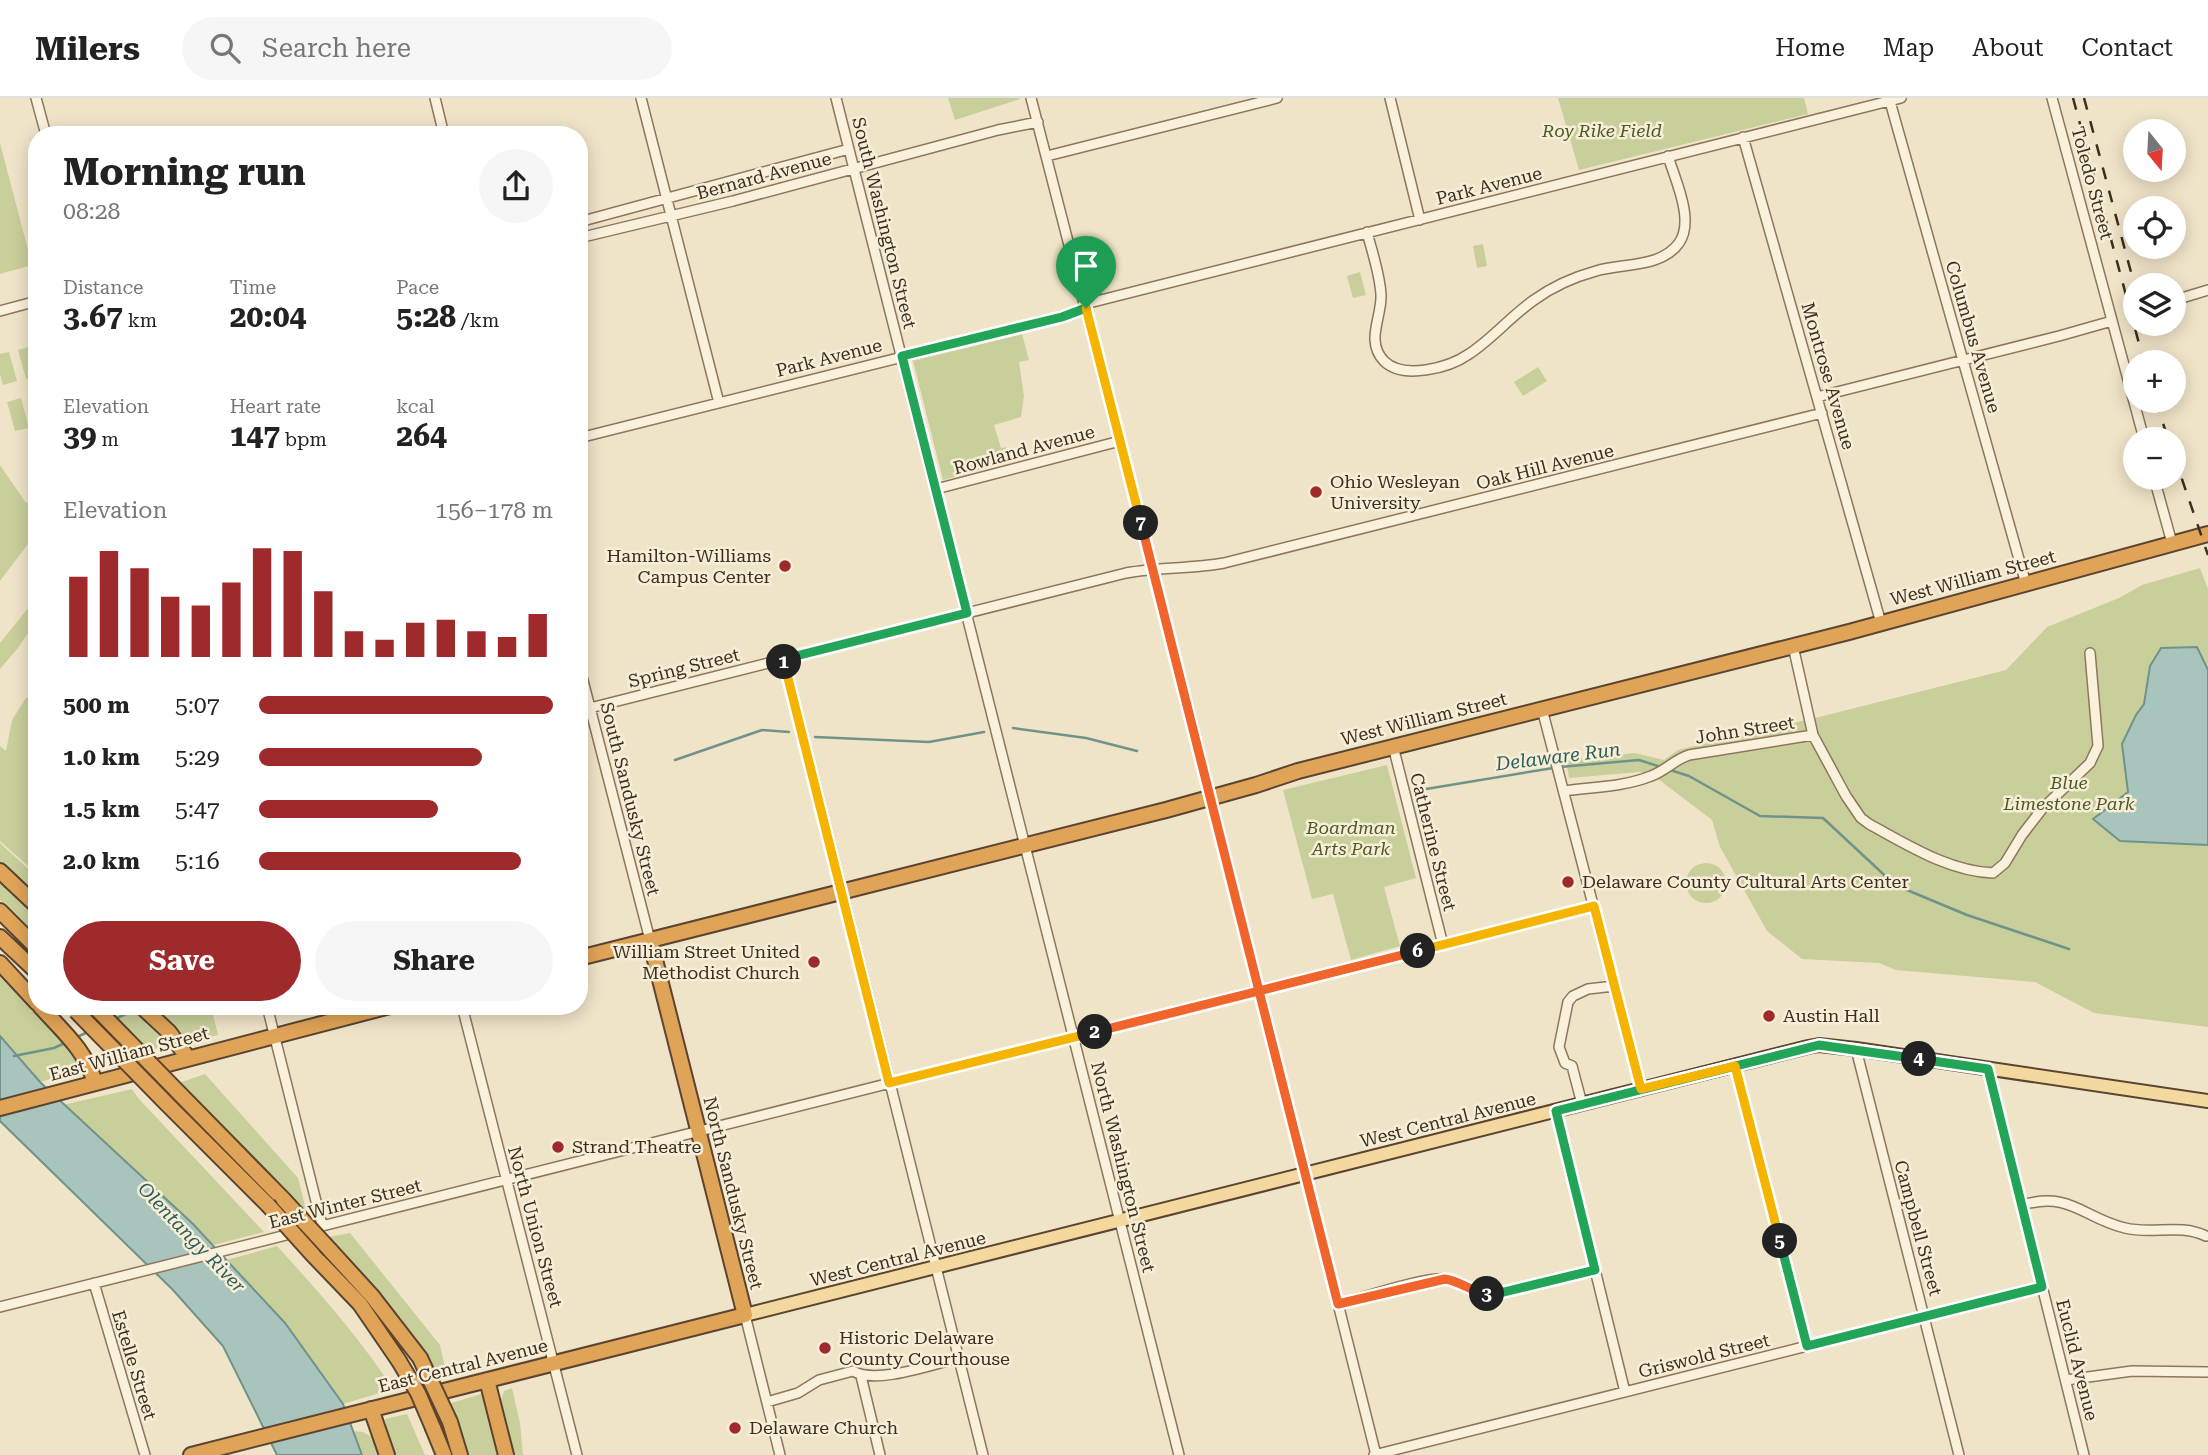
<!DOCTYPE html>
<html lang="en">
<head>
<meta charset="utf-8">
<style>
  :root { --surface:#fff; --page:#f6f6f6; --text:#222; --muted:#767676; --line:#e0e0e0; --accent:#9e2a2b }
  body { margin:0; font-family:"Roboto Serif",serif; background:var(--page); color:var(--text); height:100vh; display:flex; flex-direction:column; font-size:26px; white-space:nowrap }
  * { box-sizing:border-box; margin:0 }
  p { font-size:23px; color:var(--muted) }
  .icon { flex:none; width:38px; height:38px; fill:none; stroke:currentColor; stroke-width:2; stroke-linecap:round; stroke-linejoin:round }
  .map { position:relative; flex:1; overflow:hidden }
  .drawer { position:absolute; left:28px; top:28px; width:560px; height:889px; display:flex; flex-direction:column; background:var(--surface); border-radius:28px; box-shadow:0 4px 18px #0003 }
  .drawer>* { flex:none }
  .needle { width:46px; rotate:162deg }
  .buttons { position:absolute; left:2123px; top:21px; display:grid; gap:14px }
  .buttons a { display:grid; place-items:center; width:63px; height:63px; border-radius:50%; background:var(--surface); box-shadow:0 4px 18px #0003; font-size:35px }
  .pin { position:absolute; display:grid; place-items:center; width:60px; height:60px; color:#fff; margin:-72px -30px; border-radius:50% 50% 50% 0; rotate:-45deg; box-shadow:0 0 7px #0007 }
  .pin .icon { rotate:45deg }
  .km { position:absolute; width:35px; height:35px; margin:-18px; border-radius:50%; background:#222; color:#fff; font-size:19px; line-height:35px; text-align:center }
  .round { display:grid; place-items:center; flex:none; width:74px; height:74px; border-radius:37px; background:var(--page) }
  .summary { display:flex; align-items:center; justify-content:space-between; height:119px; padding:0 35px }
  h1 { font-size:38px; font-weight:700; line-height:52px }
  .figures { display:grid; grid-template-columns:repeat(3,1fr); gap:10px; height:119px; padding:7px 35px }
  .figures div { display:grid; align-content:center }
  .figures b { font-size:30px; font-weight:700 }
  .figures small { font-size:19px; font-weight:400 }
  .figures p { font-size:19px }
  .chart { height:196px; padding:14px 35px }
  .chart p { display:flex; justify-content:space-between }
  .chart svg { width:100%; height:126px; margin-top:7px; stroke:var(--accent); stroke-width:6 }
  .primary-button { display:flex; gap:14px; margin-top:auto; padding:14px 35px }
  .primary-button a { flex:1; height:80px; border-radius:42px; background:var(--accent); color:#fff; font-size:28px; font-weight:700; line-height:80px; text-align:center }
  .primary-button a+a { background:var(--page); color:var(--text) }
  ul { padding:0 35px; list-style:none; font-size:23px }
  li { display:grid; grid-template-columns:112px 84px 1fr; align-items:center; height:52px }
  li i { height:18px; border-radius:9px; background:var(--accent) }
  header { display:flex; align-items:center; gap:42px; box-sizing:border-box; height:98px; padding:0 35px; background:var(--surface); border-bottom:2px solid var(--line) }
  header strong { font-size:33px }
  nav { display:flex; gap:38px; margin-inline-start:auto; font-size:24px }
  .search { width:490px; height:63px; background:var(--page); display:flex; align-items:center; gap:18px; box-sizing:border-box; padding:0 24px; border-radius:38px; color:var(--muted); font-size:26px }
  .map>svg:first-child { display:block }
  .green { fill:#c9cf9b }
  .water { fill:#a9c4bc; stroke:#6f938a; stroke-width:2 }
  .lines { fill:none; stroke-linecap:round; stroke-linejoin:round }
  .stream { stroke:#6f938a; stroke-width:2.5 }
  .minor-casing { stroke:#8d765c; stroke-width:12 }
  .major-casing { stroke:#5b4430; stroke-width:16 }
  .highway-casing { stroke:#5b4430; stroke-width:18 }
  .minor { stroke:#faf1dc; stroke-width:9 }
  .major { stroke:#f3d9a0; stroke-width:12 }
  .highway { stroke:#e0a458; stroke-width:14 }
  .rail { stroke:#3d2e20; stroke-width:2.5; stroke-dasharray:12 12; stroke-linecap:butt }
  .highway-bridge-casing { stroke:#5b4430; stroke-width:18; stroke-linecap:butt }
  .highway-bridge { stroke:#e0a458; stroke-width:14 }
  .split-1-casing { stroke:#fff; stroke-width:14 }
  .split-2-casing { stroke:#fff; stroke-width:14 }
  .split-3-casing { stroke:#fff; stroke-width:14 }
  .split-4-casing { stroke:#fff; stroke-width:14 }
  .split-5-casing { stroke:#fff; stroke-width:14 }
  .split-6-casing { stroke:#fff; stroke-width:14 }
  .split-7-casing { stroke:#fff; stroke-width:14 }
  .split-8-casing { stroke:#fff; stroke-width:14 }
  .split-1 { stroke:#22a559; stroke-width:9 }
  .split-2 { stroke:#f5b400; stroke-width:9 }
  .split-3 { stroke:#f0652b; stroke-width:9 }
  .split-4 { stroke:#22a559; stroke-width:9 }
  .split-5 { stroke:#22a559; stroke-width:9 }
  .split-6 { stroke:#f5b400; stroke-width:9 }
  .split-7 { stroke:#f0652b; stroke-width:9 }
  .split-8 { stroke:#f5b400; stroke-width:9 }
  .poi-dot { fill:#9e2a2b; stroke:#f7eed8; stroke-width:2.5 }
  .labels { text-anchor:middle; stroke-width:5; stroke-linejoin:round; paint-order:stroke }
  .park-label { font-size:18px; font-style:italic; fill:#4d5a26; stroke:#f7eed8 }
  .street-label { font-size:18px; fill:#3d2e20; stroke:#f7eed8 }
  .poi-label { font-size:18px; fill:#3d2e20; stroke:#f7eed8; text-anchor:start }
  .water-label { font-size:19px; font-style:italic; fill:#2f5d5a; stroke:#f7eed8 }
</style>
</head>
<body>
<header>
<strong>Milers</strong>
<div class="search"><svg class="icon" aria-label="search" viewBox="0 0 24 24"><circle cx="10" cy="10" r="6"/><path d="M15 15l6 6"/></svg>Search here</div>
<nav><a>Home</a><a>Map</a><a>About</a><a>Contact</a></nav>
</header>
<div class="map">
<svg width="2208" height="1357" viewBox="0 0 2208 1357">
  <rect width="100%" height="100%" fill="#f0e4c8"/>
  <path class="green" d="M948,0H1019L1020,1L955,22Z
    M1558,0H1804L1808,16L1579,72Z
    M0,45L32,167L0,176Z
    M1483,146L1487,168L1477,170L1473,148Z
    M1360,174L1366,197L1353,200L1347,178Z
    M1022,236L1029,262L1019,264L1024,298L1021,319L994,327L1001,350L1006,349L1008,364L943,382L913,263Z
    M32,248L37,267V278L26,281L18,252Z
    M9,254L17,283L3,287L0,276V256Z
    M1538,269L1547,283L1523,298L1514,284Z
    M21,300L29,330L15,333L7,304Z
    M0,367L26,405L37,398V434L0,483Z
    M2200,470L2208,491V929L2094,915L2035,884L1896,872L1879,865L1802,861L1767,833L1720,749L1712,722L1658,681L1640,674L1569,680L1566,662L1635,655L1664,662L1678,652L1823,618L2006,572L2047,529L2119,500L2142,487Z
    M37,499V522L18,550L0,571V545Z
    M37,589V776L0,743V648L6,653L12,622L26,600L36,597L35,590Z
    M1387,667L1416,780L1384,789L1400,848L1351,862L1333,796L1312,801L1283,692Z
    M0,745L37,779V799L0,764Z
    M1686 785a20 20 0 1 1 40 0a20 20 0 1 1-40 0Z
    M0,783L37,818V840L0,802Z
    M0,872L78,963L75,974L40,984L0,939Z
    M103,908H134L162,936L167,947L146,954Z
    M152,908H211L218,937L190,944Z
    M205,976L298,1080L307,1116L179,985Z
    M132,991L139,1001L264,1134L213,1147L119,1056L63,1007Z
    M350,1135L440,1247L445,1270L435,1276L403,1226L324,1140Z
    M277,1148C319,1194 359,1239 393,1291L343,1306L285,1225L227,1162Z
    M512,1290L520,1325L523,1357H512L500,1304L504,1293Z
    M481,1296L486,1299L501,1357H464L445,1307Z
    M407,1316L425,1357H395L388,1339L385,1321Z
    M352,1333L363,1334L374,1340L381,1357H362Z"/>
  <path class="water" d="M2197,549L2208,572V747L2120,743L2093,721L2128,694L2122,646L2136,617L2144,606L2150,568L2161,550Z
    M0,938L40,984L193,1126L285,1225L343,1306L362,1357H277L223,1248L173,1192L0,1023Z"/>
  <g class="lines">
    <path class="stream" d="M1013,630L1086,640L1137,653
      M815,639L929,644L984,634
      M675,662L762,632L789,634
      M1560,669L1639,662L1661,669
      M1670,672L1689,678L1760,718L1823,720L1895,787L1967,817L2069,851
      M579,687L587,685
      M1420,692L1553,670
      M115,921L126,916L131,908
      M77,939L90,933
      M14,958L54,950L65,945"/>
    <g class="minor-casing">
      <path id="minor" d="M36,0L46,37
        M435,0L444,37
        M641,0L719,305
        M836,0L1179,1357
        M1031,0L1191,620L1376,1357
        M1390,0L1420,122
        M1889,0L2026,486
        M2052,0L2144,341
        M1743,39L1881,525
        M1047,58L1277,0
        M579,124L849,51
        M1367,134C1372,154 1380,176 1381,197C1382,219 1365,243 1384,263C1403,282 1449,270 1469,256C1492,241 1511,218 1534,202C1552,189 1574,179 1596,173C1623,165 1661,170 1679,145C1695,122 1675,82 1668,58
        M579,140L733,103L998,32L1038,24
        M2185,199L2208,192
        M1085,206L1901,0
        M0,213L37,203
        M1817,299L2059,238L2112,223
        M579,340L1062,219L1086,210
        M2154,380L2172,445
        M936,391L1120,343
        M1793,548L1813,637L1846,698L1861,720L1869,726C1908,747 1948,773 1993,775L2005,765L2022,737L2042,711L2090,665L2098,648L2090,555
        M784,561L983,1357
        M579,567L650,842
        M590,610L1126,475C1158,469 1191,471 1224,465L1822,315
        M1542,611L1641,991
        M1393,648L1443,847
        M1564,693C1592,689 1624,689 1651,678C1665,673 1674,662 1689,657L1813,637
        M267,908L322,1127
        M462,908L577,1357
        M1856,951L1959,1357
        M1735,968L1807,1248
        M1988,971L2084,1357
        M1582,1006L1572,968L1565,965L1559,949L1568,904L1573,898L1588,891L1614,888
        M1556,1013L1625,1294
        M2022,1107C2071,1093 2083,1120 2125,1130C2153,1137 2179,1125 2206,1138
        M94,1185L145,1357
        M1338,1206C1363,1200 1422,1179 1446,1181C1463,1182 1475,1196 1492,1197L1595,1172
        M0,1209L1594,808
        M745,1217L780,1357
        M861,1278L880,1357
        M2066,1282L2132,1273L2208,1274
        M767,1304L798,1295L819,1282L853,1273C876,1287 933,1266 959,1260
        M1374,1357L2042,1189"/>
    </g>
    <g class="major-casing">
      <path id="major" d="M745,1217L1808,949L1819,947L1856,951L2208,1003"/>
    </g>
    <g class="highway-casing">
      <path id="highway" d="M0,773L37,808
        M0,813L37,850
        M0,839L37,874
        M579,860L1166,712L1256,687L1298,673L1849,534L2208,436
        M0,865L37,905
        M40,908C63,934 85,951 95,985
        M141,908L169,934L188,960
        M180,996L284,1102
        M167,1006L268,1107
        M0,1010L390,908
        M330,1152L372,1198L420,1260
        M313,1157L360,1206L399,1263
        M487,1282L506,1357
        M371,1311L387,1357
        M450,1324L460,1357
        M433,1330L444,1357
        M191,1357L745,1217L650,842"/>
    </g>
    <use href="#minor" class="minor"/>
    <use href="#major" class="major"/>
    <use href="#highway" class="highway"/>
    <path class="rail" d="M2073,0L2144,264
      M2084,0L2135,189
      M2156,303L2168,341
      M2174,358L2208,457"/>
    <g class="highway-bridge-casing">
      <path id="highway-bridge" d="M94,908L180,996
        M76,913L167,1006
        M284,1102L330,1152
        M268,1107L313,1157
        M420,1260L450,1324
        M399,1263L418,1295L433,1330"/>
    </g>
    <use href="#highway-bridge" class="highway-bridge"/>
  </g>
  <g class="lines">
    <g class="split-1-casing">
      <path id="split-1" d="M784,564V561L967,515L902,258L1062,219L1086,210"/>
    </g>
    <g class="split-2-casing">
      <path id="split-2" d="M784,564L889,985L1095,934"/>
    </g>
    <g class="split-3-casing">
      <path id="split-3" d="M1095,934L1259,893L1338,1206L1445,1181C1460,1183 1472,1194 1487,1196"/>
    </g>
    <g class="split-4-casing">
      <path id="split-4" d="M1487,1196L1504,1194L1595,1172L1556,1013L1819,947L1919,961"/>
    </g>
    <g class="split-5-casing">
      <path id="split-5" d="M1780,1143L1807,1248L2042,1189L1988,971L1919,961"/>
    </g>
    <g class="split-6-casing">
      <path id="split-6" d="M1418,853L1594,808L1641,991L1735,968L1780,1143"/>
    </g>
    <g class="split-7-casing">
      <path id="split-7" d="M1141,425L1259,893L1418,853"/>
    </g>
    <g class="split-8-casing">
      <path id="split-8" d="M1086,210L1141,425"/>
    </g>
    <use href="#split-1" class="split-1"/>
    <use href="#split-2" class="split-2"/>
    <use href="#split-3" class="split-3"/>
    <use href="#split-4" class="split-4"/>
    <use href="#split-5" class="split-5"/>
    <use href="#split-6" class="split-6"/>
    <use href="#split-7" class="split-7"/>
    <use href="#split-8" class="split-8"/>
  </g>
  <g class="poi-dot">
    <circle cx="1316" cy="394" r="7"/>
    <circle cx="785" cy="468" r="7"/>
    <circle cx="1568" cy="784" r="7"/>
    <circle cx="814" cy="864" r="7"/>
    <circle cx="1769" cy="918" r="7"/>
    <circle cx="558" cy="1049" r="7"/>
    <circle cx="825" cy="1250" r="7"/>
    <circle cx="735" cy="1330" r="7"/>
  </g>
  <g class="labels">
    <g class="park-label">
      <text x="1602" y="39">Roy Rike Field</text>
      <text x="2069" y="691">Blue<tspan x="2069" dy="21">Limestone Park</tspan></text>
      <text x="1351" y="736">Boardman<tspan x="1351" dy="21">Arts Park</tspan></text>
    </g>
    <g class="street-label">
      <text transform="translate(764 78) rotate(-15)" y="6">Bernard Avenue</text>
      <text transform="translate(2092 85) rotate(75)" y="6">Toledo Street</text>
      <text transform="translate(1489 88) rotate(-14)" y="6">Park Avenue</text>
      <text transform="translate(884 125) rotate(76)" y="6">South Washington Street</text>
      <text transform="translate(1973 239) rotate(74)" y="6">Columbus Avenue</text>
      <text transform="translate(829 260) rotate(-14)" y="6">Park Avenue</text>
      <text transform="translate(1828 278) rotate(74)" y="6">Montrose Avenue</text>
      <text transform="translate(1024 352) rotate(-15)" y="6">Rowland Avenue</text>
      <text transform="translate(1545 369) rotate(-14)" y="6">Oak Hill Avenue</text>
      <text transform="translate(1973 480) rotate(-15)" y="6">West William Street</text>
      <text transform="translate(684 570) rotate(-14)" y="6">Spring Street</text>
      <text transform="translate(1424 621) rotate(-14)" y="6">West William Street</text>
      <text transform="translate(1745 632) rotate(-9)" y="6">John Street</text>
      <text transform="translate(630 701) rotate(76)" y="6">South Sandusky Street</text>
      <text transform="translate(1433 744) rotate(76)" y="6">Catherine Street</text>
      <text transform="translate(129 956) rotate(-15)" y="6">East William Street</text>
      <text transform="translate(1448 1022) rotate(-14)" y="6">West Central Avenue</text>
      <text transform="translate(1123 1069) rotate(76)" y="6">North Washington Street</text>
      <text transform="translate(733 1095) rotate(76)" y="6">North Sandusky Street</text>
      <text transform="translate(345 1106) rotate(-14)" y="6">East Winter Street</text>
      <text transform="translate(535 1129) rotate(75)" y="6">North Union Street</text>
      <text transform="translate(1918 1130) rotate(75)" y="6">Campbell Street</text>
      <text transform="translate(898 1161) rotate(-14)" y="6">West Central Avenue</text>
      <text transform="translate(1704 1258) rotate(-14)" y="6">Griswold Street</text>
      <text transform="translate(2077 1262) rotate(76)" y="6">Euclid Avenue</text>
      <text transform="translate(134 1267) rotate(73)" y="6">Estelle Street</text>
      <text transform="translate(463 1268) rotate(-14)" y="6">East Central Avenue</text>
    </g>
    <g class="poi-label">
      <text x="1330" y="390">Ohio Wesleyan<tspan x="1330" dy="21">University</tspan></text>
      <text x="771" y="464" text-anchor="end">Hamilton-Williams<tspan x="771" dy="21">Campus Center</tspan></text>
      <text x="1582" y="790">Delaware County Cultural Arts Center</text>
      <text x="800" y="860" text-anchor="end">William Street United<tspan x="800" dy="21">Methodist Church</tspan></text>
      <text x="1783" y="924">Austin Hall</text>
      <text x="572" y="1055">Strand Theatre</text>
      <text x="839" y="1246">Historic Delaware<tspan x="839" dy="21">County Courthouse</tspan></text>
      <text x="749" y="1336">Delaware Church</text>
    </g>
    <g class="water-label">
      <text transform="translate(1558 658) rotate(-7)" y="7">Delaware Run</text>
      <text transform="translate(192 1139) rotate(46)" y="7">Olentangy River</text>
    </g>
  </g>
</svg>
<div class="buttons">
<a><svg class="needle" viewBox="-14 -14 28 28"><path d="M0-13l5 13h-10z" fill="#e53935"/><path d="M0 13l5-13h-10z" fill="#767676"/></svg></a>
<a><svg class="icon" aria-label="locate" viewBox="0 0 24 24"><circle cx="12" cy="12" r="6"/><path d="M12 2v4M12 18v4M2 12h4M18 12h4"/></svg></a>
<a><svg class="icon" aria-label="layers" viewBox="0 0 24 24"><path d="M12 4l9 5-9 5-9-5zM3 14l9 5 9-5"/></svg></a>
<a>+</a>
<a>−</a>
</div>
<div class="pin" style="left:1086px;top:210px;background:#1e9e55"><svg class="icon" aria-label="arrive" viewBox="0 0 24 24"><path d="M6 21V4h12l-3 4 3 4H6"/></svg></div>
<b class="km" style="left:784px;top:564px">1</b>
<b class="km" style="left:1095px;top:934px">2</b>
<b class="km" style="left:1487px;top:1196px">3</b>
<b class="km" style="left:1919px;top:961px">4</b>
<b class="km" style="left:1780px;top:1143px">5</b>
<b class="km" style="left:1418px;top:853px">6</b>
<b class="km" style="left:1141px;top:425px">7</b>
<section class="drawer">
<div class="summary"><div><h1>Morning run</h1><p>08:28</p></div><a class="round"><svg class="icon" aria-label="share" viewBox="0 0 24 24"><path d="M12 15V3M7 8l5-5 5 5M5 13v7h14v-7"/></svg></a></div>
<div class="figures">
<div><p>Distance</p><b>3.67<small> km</small></b></div>
<div><p>Time</p><b>20:04</b></div>
<div><p>Pace</p><b>5:28<small> /km</small></b></div>
</div>
<div class="figures">
<div><p>Elevation</p><b>39<small> m</small></b></div>
<div><p>Heart rate</p><b>147<small> bpm</small></b></div>
<div><p>kcal</p><b>264</b></div>
</div>
<div class="chart"><p><span>Elevation</span>156–178 m</p>
<svg viewBox="0 0 160 44" preserveAspectRatio="none"><path d="M5 44V16M15 44V7M25 44V13M35 44V23M45 44V26M55 44V18M65 44V6M75 44V7M85 44V21M95 44V35M105 44V38M115 44V32M125 44V31M135 44V35M145 44V37M155 44V29"/></svg>
</div>
<ul>
<li><b>500 m</b>5:07<i style="width:100%"></i></li>
<li><b>1.0 km</b>5:29<i style="width:76%"></i></li>
<li><b>1.5 km</b>5:47<i style="width:61%"></i></li>
<li><b>2.0 km</b>5:16<i style="width:89%"></i></li>
</ul>
<div class="primary-button"><a>Save</a><a>Share</a></div>
</section>
</div>
</body>
</html>
